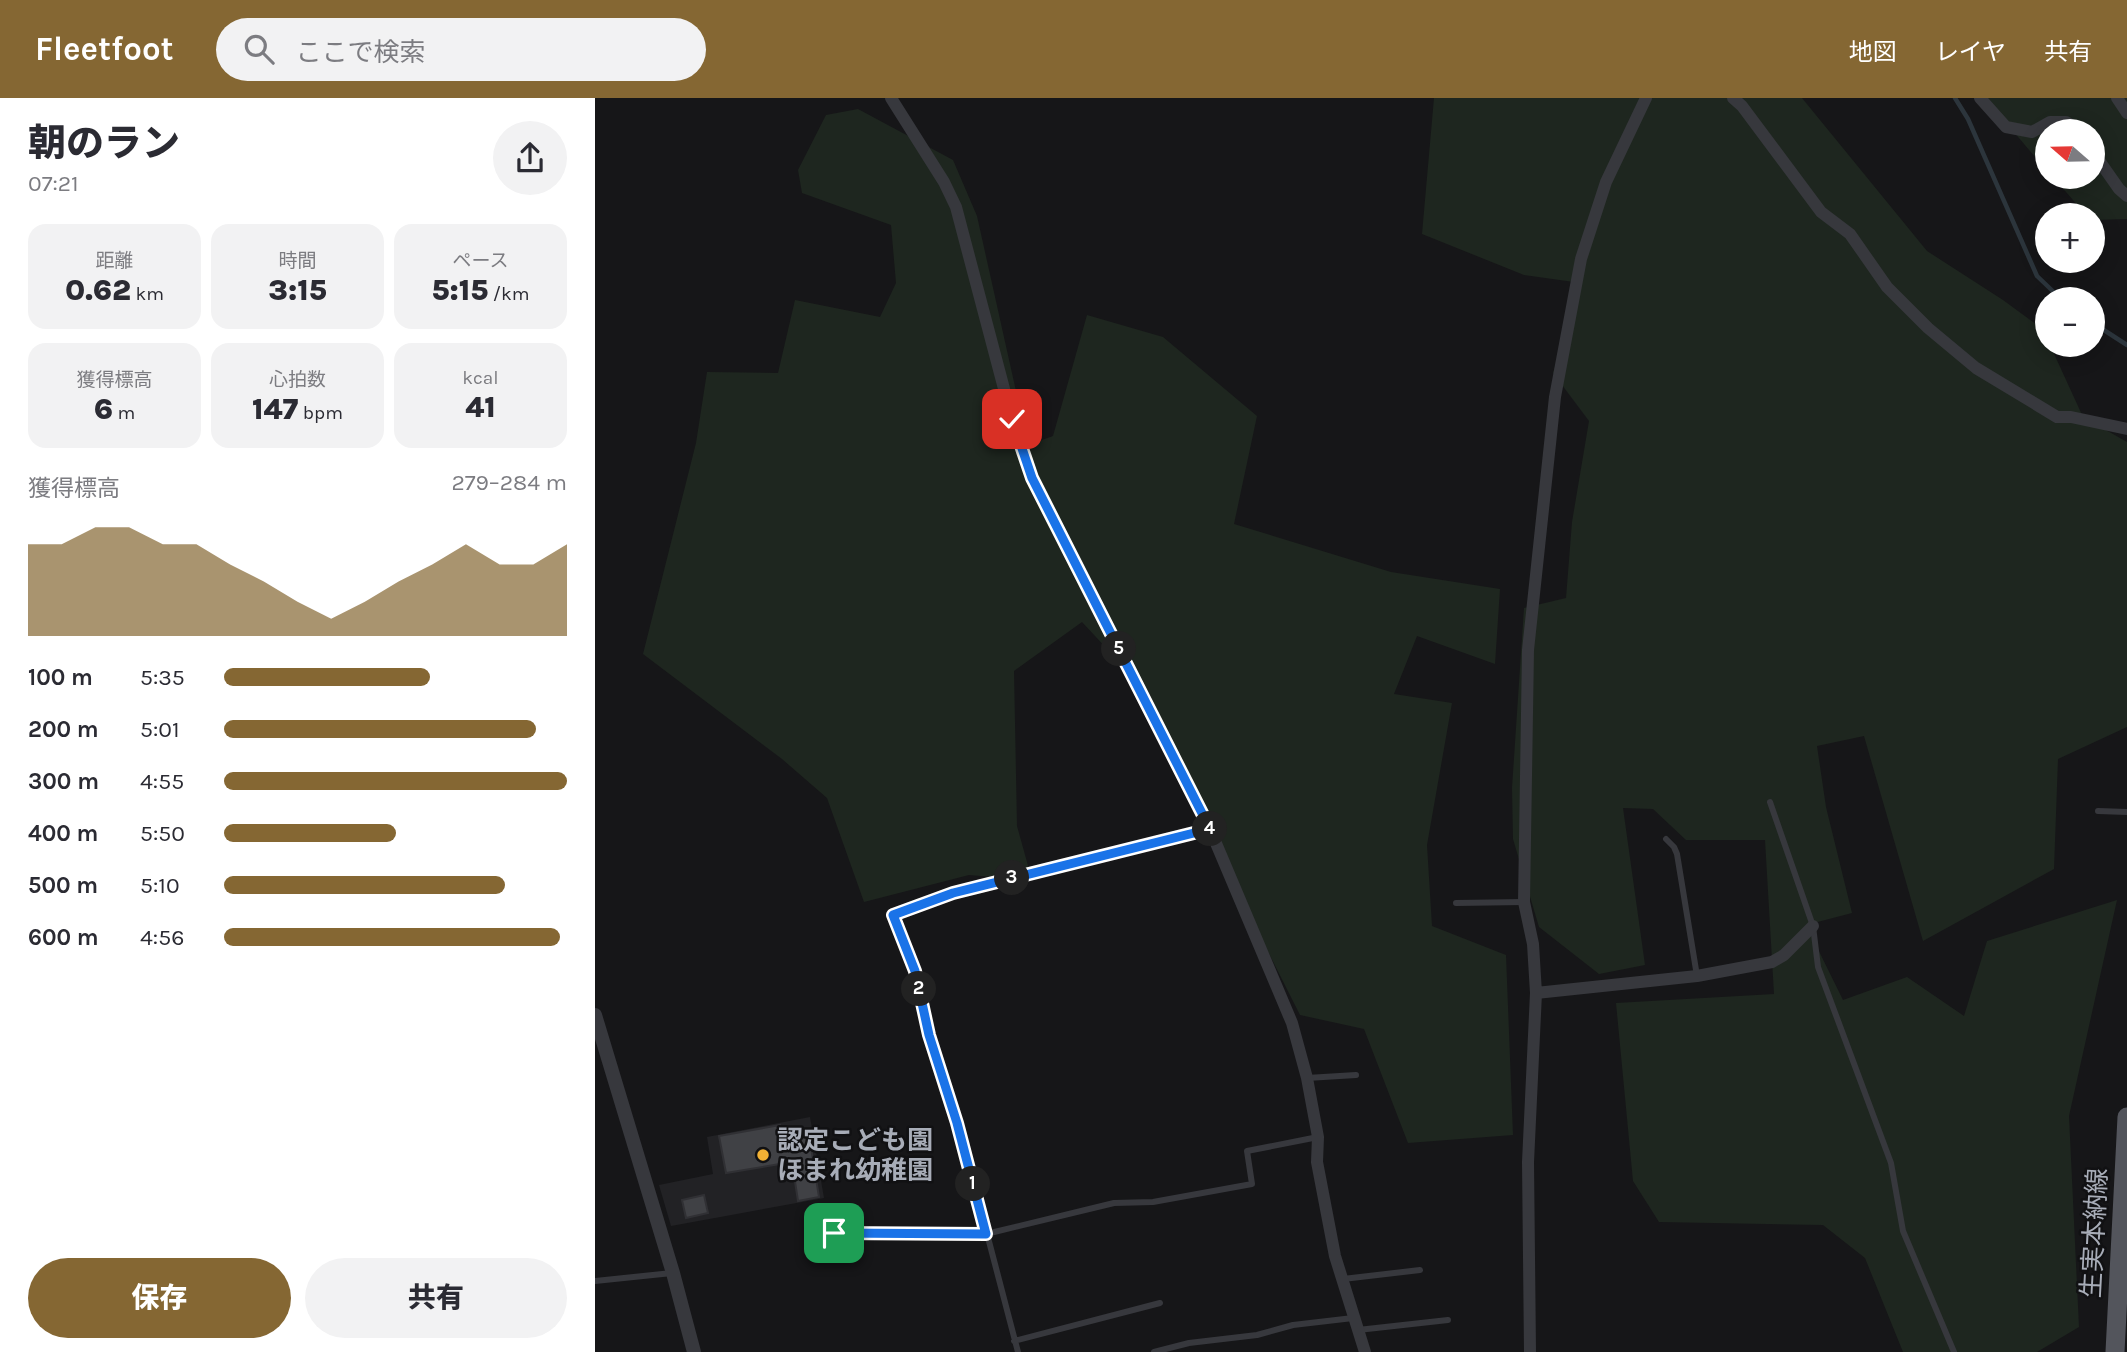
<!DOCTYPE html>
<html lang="ja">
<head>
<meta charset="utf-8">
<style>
  :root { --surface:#fff; --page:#f2f2f3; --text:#2b2b33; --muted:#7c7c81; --accent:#856733 }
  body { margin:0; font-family:Karla,"Noto Sans JP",sans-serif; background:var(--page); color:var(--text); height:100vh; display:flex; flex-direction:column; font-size:26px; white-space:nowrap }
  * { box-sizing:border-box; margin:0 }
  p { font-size:23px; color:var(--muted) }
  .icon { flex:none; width:38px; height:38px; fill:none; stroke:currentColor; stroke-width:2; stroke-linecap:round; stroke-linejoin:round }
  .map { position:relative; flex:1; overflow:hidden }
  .details { display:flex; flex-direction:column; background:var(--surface); width:595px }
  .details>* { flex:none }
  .needle { width:46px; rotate:290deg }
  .controls { position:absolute; left:1440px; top:21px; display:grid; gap:14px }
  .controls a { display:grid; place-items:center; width:70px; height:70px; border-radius:50%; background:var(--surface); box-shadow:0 4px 18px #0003; font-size:35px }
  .pin { position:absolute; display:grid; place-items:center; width:60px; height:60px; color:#fff; margin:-30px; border-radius:14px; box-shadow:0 4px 10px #0006 }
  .km { position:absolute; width:35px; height:35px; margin:-18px; border-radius:50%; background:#222; color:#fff; font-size:19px; line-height:35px; text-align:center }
  .round { display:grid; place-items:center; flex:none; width:74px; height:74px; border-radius:37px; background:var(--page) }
  .overview { display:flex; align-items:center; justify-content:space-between; height:119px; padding:0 28px }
  h1 { font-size:38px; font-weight:800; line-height:52px }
  .stats { display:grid; grid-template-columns:repeat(3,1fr); gap:10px; height:119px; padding:7px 28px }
  .stats div { display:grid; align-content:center; border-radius:18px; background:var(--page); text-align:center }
  .stats b { font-size:30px; font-weight:800 }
  .stats small { font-size:19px; font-weight:400 }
  .stats p { font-size:19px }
  .chart { height:196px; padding:14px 28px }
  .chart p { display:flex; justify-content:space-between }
  .chart svg { width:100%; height:126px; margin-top:7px; fill:var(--accent); opacity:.7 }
  .action { display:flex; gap:14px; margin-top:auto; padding:14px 28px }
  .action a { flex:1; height:80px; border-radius:42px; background:var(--accent); color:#fff; font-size:28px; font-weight:800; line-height:80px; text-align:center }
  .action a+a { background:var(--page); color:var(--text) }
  ul { padding:0 28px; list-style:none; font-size:23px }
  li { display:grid; grid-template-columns:112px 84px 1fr; align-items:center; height:52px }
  li i { height:18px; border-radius:9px; background:var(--accent) }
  header { display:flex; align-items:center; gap:42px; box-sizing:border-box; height:98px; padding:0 35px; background:var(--accent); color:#fff }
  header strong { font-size:33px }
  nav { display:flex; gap:38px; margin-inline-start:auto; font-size:24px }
  .search { width:490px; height:63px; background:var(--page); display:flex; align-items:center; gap:18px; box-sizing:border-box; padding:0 24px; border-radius:38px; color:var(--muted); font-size:26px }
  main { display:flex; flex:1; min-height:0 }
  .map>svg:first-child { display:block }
  .built { fill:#222225 }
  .green { fill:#1e261f }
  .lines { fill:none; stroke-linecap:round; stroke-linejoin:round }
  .stream { stroke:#2c353c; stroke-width:4.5 }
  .building { fill:#404145; stroke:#303034; stroke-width:2 }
  .service { stroke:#37383d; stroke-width:6 }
  .minor { stroke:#37383d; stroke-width:12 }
  .tertiary { stroke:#37383d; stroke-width:14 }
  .primary { stroke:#53555c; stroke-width:19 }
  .route-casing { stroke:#fff; stroke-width:14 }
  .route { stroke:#1a73e8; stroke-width:9 }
  .poi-dot { fill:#f2b134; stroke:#111113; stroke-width:2.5 }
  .labels { text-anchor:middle; stroke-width:5; stroke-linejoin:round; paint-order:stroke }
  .poi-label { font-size:26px; font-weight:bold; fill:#a8adb8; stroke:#111113; text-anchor:start }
  .street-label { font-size:26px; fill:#a8adb8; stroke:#111113 }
</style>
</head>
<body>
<header>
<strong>Fleetfoot</strong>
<div class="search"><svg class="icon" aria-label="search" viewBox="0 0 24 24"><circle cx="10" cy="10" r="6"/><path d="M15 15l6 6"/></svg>ここで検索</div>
<nav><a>地図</a><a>レイヤ</a><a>共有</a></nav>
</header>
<main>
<section class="details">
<div class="overview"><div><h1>朝のラン</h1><p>07:21</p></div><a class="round"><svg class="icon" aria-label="share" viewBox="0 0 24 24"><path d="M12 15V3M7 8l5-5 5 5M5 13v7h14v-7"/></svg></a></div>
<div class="stats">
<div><p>距離</p><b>0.62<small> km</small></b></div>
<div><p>時間</p><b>3:15</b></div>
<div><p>ペース</p><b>5:15<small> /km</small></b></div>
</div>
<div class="stats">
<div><p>獲得標高</p><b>6<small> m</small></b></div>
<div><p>心拍数</p><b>147<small> bpm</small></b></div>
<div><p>kcal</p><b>41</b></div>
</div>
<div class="chart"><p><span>獲得標高</span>279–284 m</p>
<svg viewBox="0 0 160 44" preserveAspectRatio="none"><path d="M0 44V12L10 12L20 6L30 6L40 12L50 12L60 19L70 25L80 32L90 38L100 32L110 25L120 19L130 12L140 19L150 19L160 12V44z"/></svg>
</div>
<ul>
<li><b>100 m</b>5:35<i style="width:60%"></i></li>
<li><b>200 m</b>5:01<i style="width:91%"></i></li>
<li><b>300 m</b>4:55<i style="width:100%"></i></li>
<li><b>400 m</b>5:50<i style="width:50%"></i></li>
<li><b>500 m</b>5:10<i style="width:82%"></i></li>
<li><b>600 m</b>4:56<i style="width:98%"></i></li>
</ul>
<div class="action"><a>保存</a><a>共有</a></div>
</section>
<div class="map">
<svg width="1532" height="1254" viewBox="0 0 1532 1254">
  <rect width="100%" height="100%" fill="#161618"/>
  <path class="built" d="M215,1019L229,1100L76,1128L64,1087L118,1076L112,1039Z"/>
  <path class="green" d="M839,0H1207L1332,153L1408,202L1449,232L1452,247H1455L1488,319L1532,344V629L1463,661L1459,771L1328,843L1269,638L1222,648L1231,709L1257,815L1211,827L1248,902L1312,879L1369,918L1392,843L1522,802L1474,1018L1484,1229L1442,1254H1308L1270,1160L1228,1127L1064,1124L1038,1083L1021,905L1179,896L1170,742H1091L1058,711L1028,710L1050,867L1004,876L944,829L918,741L917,690L929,510L971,500L977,424L994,323L958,275L986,185L929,177L827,136Z
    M1390,0H1532V121L1498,122V117H1491L1458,79H1498V33H1452V73Z
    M263,11L358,62L382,118L433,347L458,338L492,217L568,239L662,318L639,426L796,474L905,491L900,566L822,538L799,596L857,605L832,747L837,828L911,857L918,1037L813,1045L769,931L705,917L632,772L555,597L487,524L419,573L422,728L437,782L374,777L269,804L232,700L187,661L48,556L101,345L112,274L183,275L200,202L285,219L301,185L296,127L207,95L203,72L231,17Z"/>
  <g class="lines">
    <path class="stream" d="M1360,0L1373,21L1442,178L1466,201
      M1498,225L1532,247"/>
  </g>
  <path class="building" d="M185,1027L188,1041L214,1037L224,1099L203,1103L197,1064L131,1075L124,1038Z
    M109,1097L113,1115L91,1120L87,1102Z"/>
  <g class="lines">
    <path class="service" d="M1175,704L1218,828L1223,869L1296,1065L1308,1133L1359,1254
      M1503,713L1532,714
      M1071,741L1079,749L1082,756L1102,878
      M861,805L929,804
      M298,817L320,873L334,937L363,1025L423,1254
      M712,980L761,977
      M239,1135L391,1136L519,1105L558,1104L657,1086L652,1053L723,1039
      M748,1181L825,1172
      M0,1183L77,1175
      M763,1232L853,1222
      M419,1243L565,1205
      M559,1254L594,1245L662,1237L698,1227L758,1220"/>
    <path class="minor" d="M296,0L349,84L361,109L417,321L437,380L615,731L697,925L712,980L723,1039L722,1064L740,1158L770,1254
      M1138,0L1147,8L1226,114L1255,136L1292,189L1333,230L1381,270L1462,319H1476L1532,331
      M1385,0L1411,29L1437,34L1455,24H1471L1486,33
      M1522,0L1532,15
      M1498,54L1524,91L1532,98
      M298,817L358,795L615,731
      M941,895L1102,878L1177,864L1189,857L1218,828
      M935,1254L933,1064L941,895L938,846L929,804L933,552L960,299L986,161L1011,84L1051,0"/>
    <path class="tertiary" d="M0,917L78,1175L99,1254"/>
    <path class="primary" d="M1520,1254L1532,1019"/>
  </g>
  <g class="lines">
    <g class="route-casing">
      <path id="route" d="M239,1135L391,1136L362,1025L334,937L320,873L298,817L358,795L615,731L437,380L417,321"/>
    </g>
    <use href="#route" class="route"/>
  </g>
  <circle class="poi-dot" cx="168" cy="1057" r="7"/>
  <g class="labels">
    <g class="poi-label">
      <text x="182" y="1051">認定こども園<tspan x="182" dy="30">ほまれ幼稚園</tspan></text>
    </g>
    <g class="street-label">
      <text transform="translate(1499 1135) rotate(-87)" y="9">生実本納線</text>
    </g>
  </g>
</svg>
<div class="controls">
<a><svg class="needle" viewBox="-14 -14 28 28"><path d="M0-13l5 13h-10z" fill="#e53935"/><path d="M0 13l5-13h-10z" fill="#7c7c81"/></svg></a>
<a>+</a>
<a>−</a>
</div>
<div class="pin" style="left:239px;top:1135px;background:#1e9e55"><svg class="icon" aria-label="arrive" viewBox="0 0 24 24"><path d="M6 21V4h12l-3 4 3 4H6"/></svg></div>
<div class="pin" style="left:417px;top:321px;background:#d93025"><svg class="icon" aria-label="check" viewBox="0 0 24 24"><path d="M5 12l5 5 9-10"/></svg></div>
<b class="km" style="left:378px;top:1086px">1</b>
<b class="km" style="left:324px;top:891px">2</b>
<b class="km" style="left:417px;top:780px">3</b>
<b class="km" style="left:615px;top:731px">4</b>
<b class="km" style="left:524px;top:551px">5</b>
</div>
</main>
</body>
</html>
